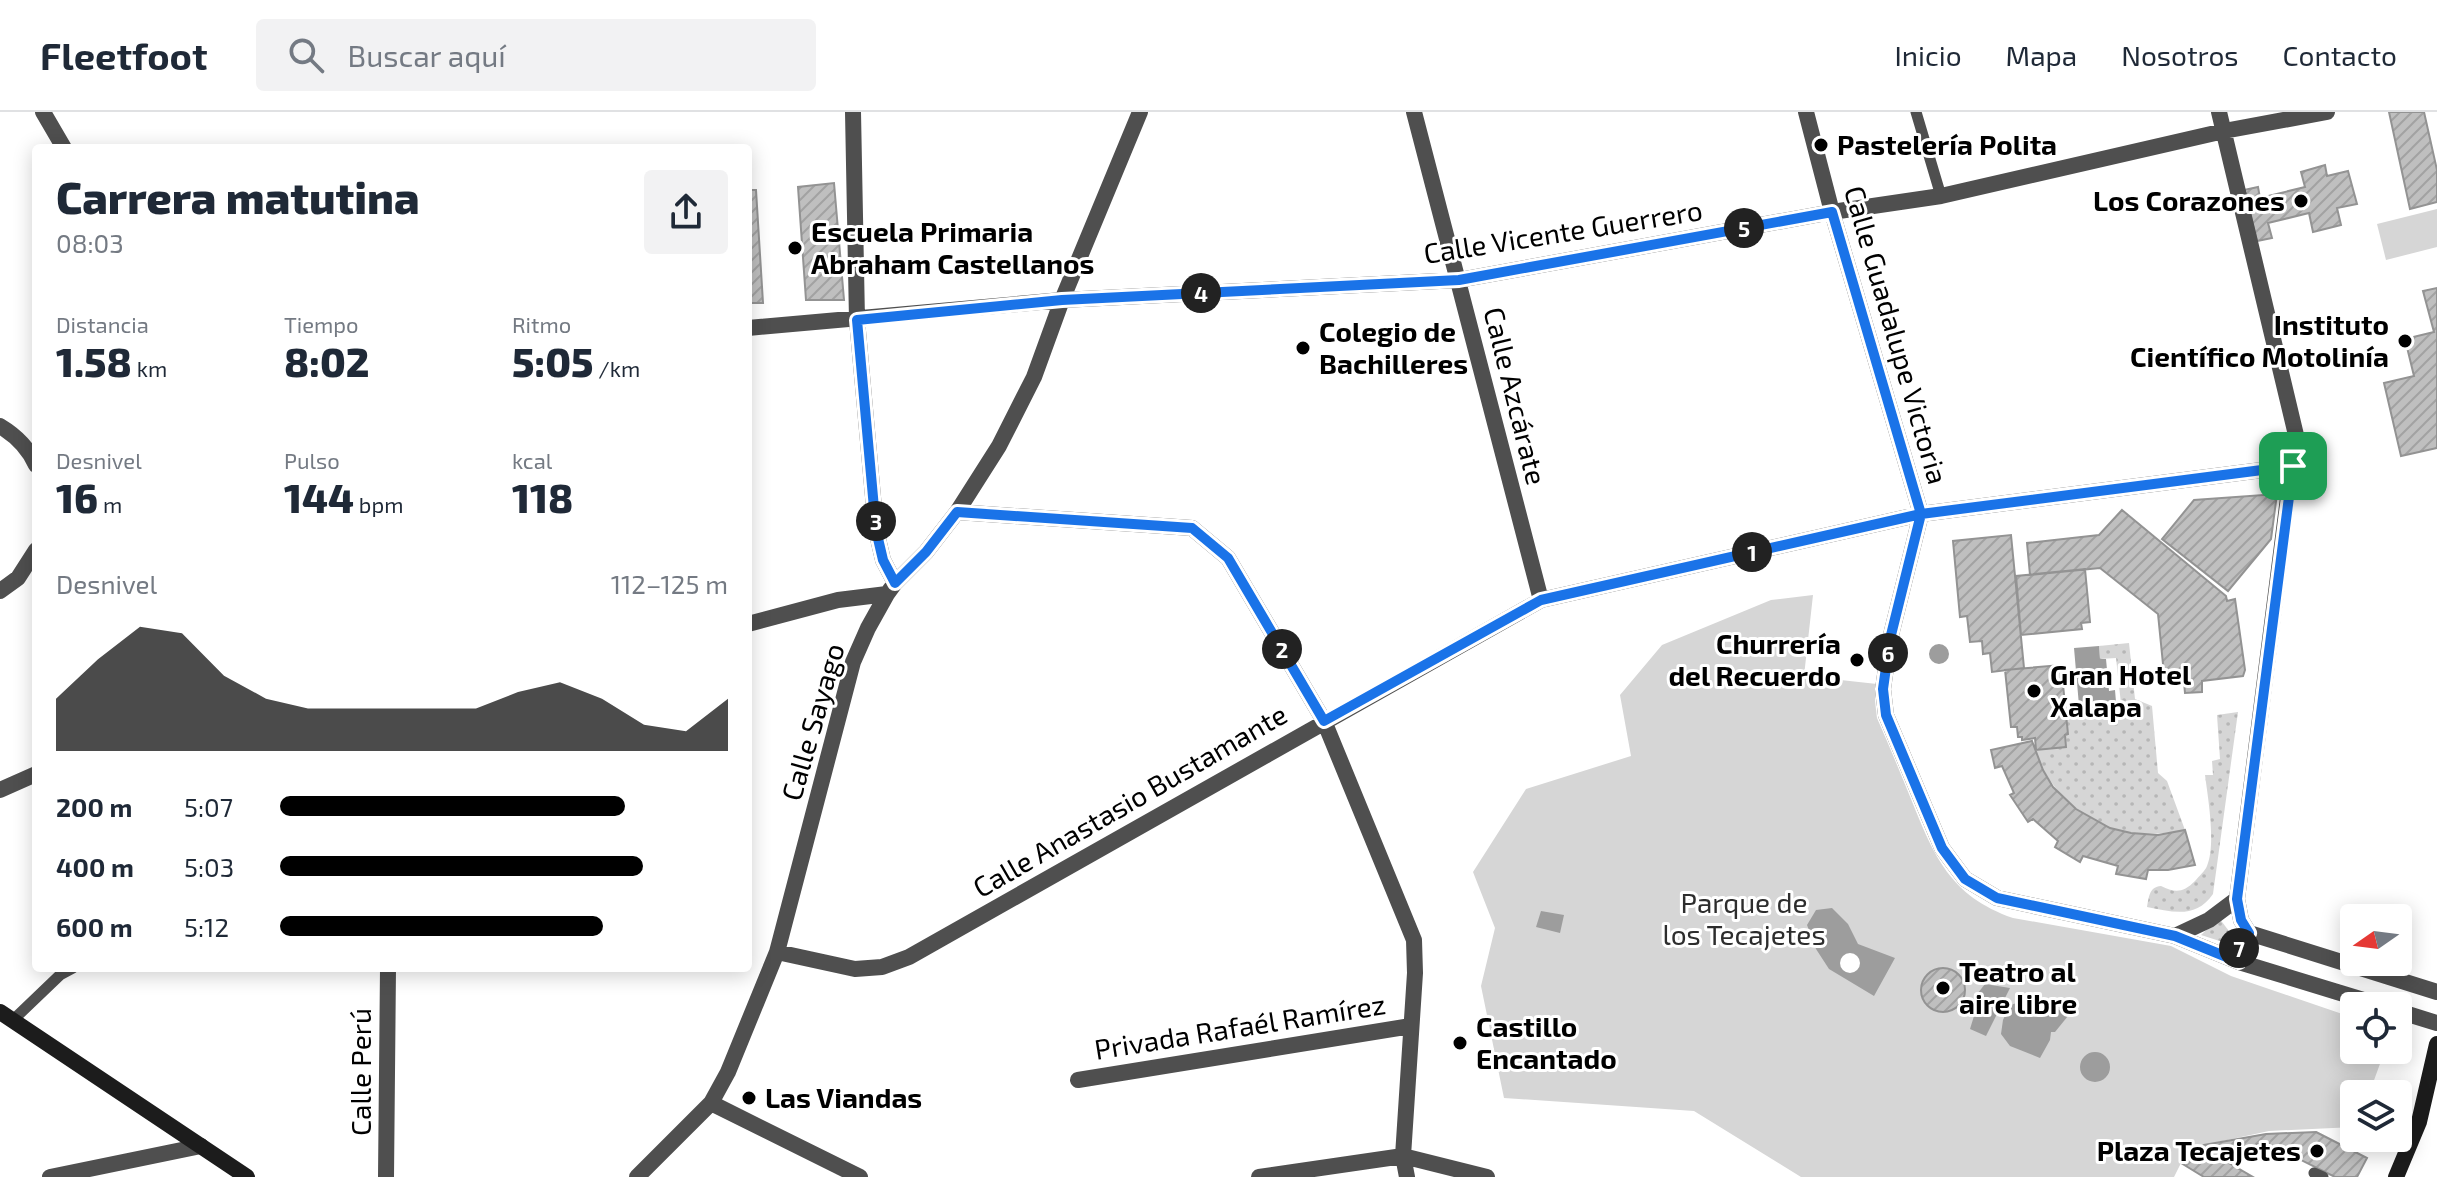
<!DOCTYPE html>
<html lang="es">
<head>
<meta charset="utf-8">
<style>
  :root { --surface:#fff; --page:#f2f2f3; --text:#1f2937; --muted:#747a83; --line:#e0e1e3; --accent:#000 }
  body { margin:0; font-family:"Exo 2",sans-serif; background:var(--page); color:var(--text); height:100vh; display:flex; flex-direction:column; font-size:30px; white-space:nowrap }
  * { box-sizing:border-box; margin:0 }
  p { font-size:26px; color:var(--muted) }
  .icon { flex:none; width:44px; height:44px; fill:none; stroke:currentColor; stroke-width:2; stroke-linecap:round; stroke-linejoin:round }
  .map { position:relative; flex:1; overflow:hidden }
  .side { position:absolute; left:32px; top:32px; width:720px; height:828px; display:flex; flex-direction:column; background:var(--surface); border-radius:8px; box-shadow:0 4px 20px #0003 }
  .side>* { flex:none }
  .needle { width:52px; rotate:256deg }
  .fabs { position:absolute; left:2340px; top:792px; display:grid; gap:16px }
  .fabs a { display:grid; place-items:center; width:72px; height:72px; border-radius:8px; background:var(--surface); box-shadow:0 4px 20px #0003; font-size:40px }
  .pin { position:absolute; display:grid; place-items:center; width:68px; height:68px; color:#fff; margin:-34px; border-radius:16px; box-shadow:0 4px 12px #0006 }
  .km { position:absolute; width:40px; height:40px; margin:-20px; border-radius:50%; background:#222; color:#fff; font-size:22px; line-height:40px; text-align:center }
  .round { display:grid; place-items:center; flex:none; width:84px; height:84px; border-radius:8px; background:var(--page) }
  .summary { display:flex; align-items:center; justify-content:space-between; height:136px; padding:0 24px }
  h1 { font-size:44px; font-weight:800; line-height:60px }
  .figures { display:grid; grid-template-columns:repeat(3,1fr); gap:12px; height:136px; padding:8px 24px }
  .figures div { display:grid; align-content:center }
  .figures b { font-size:40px; font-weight:800 }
  .figures small { font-size:22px; font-weight:400 }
  .figures p { font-size:22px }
  .chart { height:224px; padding:16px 24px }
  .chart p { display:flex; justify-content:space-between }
  .chart svg { width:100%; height:144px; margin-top:8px; fill:var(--accent); opacity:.7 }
  ul { padding:0 24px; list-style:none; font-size:26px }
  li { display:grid; grid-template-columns:128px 96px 1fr; align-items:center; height:60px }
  li i { height:20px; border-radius:10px; background:var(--accent) }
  header { display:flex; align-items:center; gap:48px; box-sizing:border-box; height:112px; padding:0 40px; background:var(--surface); border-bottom:2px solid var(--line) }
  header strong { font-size:38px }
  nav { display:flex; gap:44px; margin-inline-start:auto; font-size:28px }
  .search { width:560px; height:72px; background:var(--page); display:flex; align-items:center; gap:20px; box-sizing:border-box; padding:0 28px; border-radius:8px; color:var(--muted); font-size:30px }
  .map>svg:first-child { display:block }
  .grass { fill:url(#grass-dots) }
  .park { fill:#d6d6d6 }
  .water { fill:#9d9d9d }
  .pier { fill:#fff }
  .building { fill:url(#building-hatch); stroke:#939393; stroke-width:2 }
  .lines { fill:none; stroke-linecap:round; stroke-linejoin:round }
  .lane { stroke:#4f4f4f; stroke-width:11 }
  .street { stroke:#4f4f4f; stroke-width:16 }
  .secondary { stroke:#1c1c1c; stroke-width:16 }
  .route-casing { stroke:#fff; stroke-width:16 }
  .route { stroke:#1a73e8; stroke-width:10 }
  .poi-dot { fill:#000; stroke:#fff; stroke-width:3 }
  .labels { text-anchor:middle; stroke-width:6; stroke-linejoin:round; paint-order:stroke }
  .poi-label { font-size:28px; font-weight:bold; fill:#000; stroke:#fff; text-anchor:start }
  .street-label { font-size:28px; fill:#000; stroke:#fff }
  .park-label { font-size:28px; fill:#2d2d2d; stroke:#fff }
</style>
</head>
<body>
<header>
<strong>Fleetfoot</strong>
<div class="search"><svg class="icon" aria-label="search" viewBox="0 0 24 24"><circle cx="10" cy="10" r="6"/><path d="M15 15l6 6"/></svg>Buscar aquí</div>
<nav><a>Inicio</a><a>Mapa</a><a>Nosotros</a><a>Contacto</a></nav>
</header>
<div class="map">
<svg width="2437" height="1065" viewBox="0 0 2437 1065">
  <defs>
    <pattern id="grass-dots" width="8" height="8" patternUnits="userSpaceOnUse" patternTransform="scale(2)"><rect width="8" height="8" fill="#d6d6d6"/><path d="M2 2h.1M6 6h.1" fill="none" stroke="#b6b6b6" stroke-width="1.8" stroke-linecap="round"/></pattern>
    <pattern id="building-hatch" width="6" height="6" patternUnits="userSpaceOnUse" patternTransform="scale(2)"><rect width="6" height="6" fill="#bfbfbf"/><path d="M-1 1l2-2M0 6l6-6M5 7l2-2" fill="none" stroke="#a2a2a2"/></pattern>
  </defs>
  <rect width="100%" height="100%" fill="#fff"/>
  <path class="grass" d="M2129,531L2135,587L2152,594L2158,661L2167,669L2185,718C2115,732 2065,707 2035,641L2036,638L2066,635L2065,623L2068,622L2067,607L2122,601L2116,546L2100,547L2099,534Z
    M2238,600L2213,782C2196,807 2173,800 2147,795C2149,785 2149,775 2161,774C2175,781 2183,781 2195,769C2199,764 2205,759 2207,754C2216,733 2208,686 2205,663H2213L2212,649L2220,647L2217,603Z
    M2219,806L2235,827L2232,833L2201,823Z"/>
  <path class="park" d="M2437,97V135L2386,148L2377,112Z
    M1813,483L1804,564L1877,572L1875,589L1877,606C1889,633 1900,660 1911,687C1934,744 1950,784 2013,806L2171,834L2231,864L2354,906V938H2385L2369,982H2354V1015L2269,1019L2204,1033L2181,1051L2174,1065H1801L1694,999L1504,986L1481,874L1495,816L1473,760L1526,677L1631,644L1620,583L1662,533L1771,488Z"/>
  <path class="water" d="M1929 542a10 10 0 1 1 20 0a10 10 0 1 1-20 0Z
    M2099,534L2100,547H2106L2109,579L2115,578L2117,602L2080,605L2074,536Z
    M1832,796L1848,812L1858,832L1895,846L1874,884L1829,857L1816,837L1807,813L1816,798Z
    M1541,799L1564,803L1560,821L1536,815Z
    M1985,872L2010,876L1986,924L1970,917L1974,904L1967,895Z
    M2024,889H2046L2068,904L2055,920H2051L2050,928L2040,946L2010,934L2001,922L2003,908L2010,893Z
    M2080 955a15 15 0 1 1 30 0a15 15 0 1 1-30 0Z"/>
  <path class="pier" d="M1840 851a10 10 0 1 1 20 0a10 10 0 1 1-20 0Z"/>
  <path class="building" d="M2389,0H2424L2437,58V90L2410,97Z
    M2325,53L2327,64L2348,59L2357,92L2337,96L2341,113L2313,120L2309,101L2268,111L2272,126L2257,129L2244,78L2258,75L2260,86L2305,75L2301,60Z
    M834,71L844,188H806L798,75Z
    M748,78H756L763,191H748Z
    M2437,176V336L2401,344L2384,271L2414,264L2405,227L2434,220L2423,179Z
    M2277,382L2271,427L2228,479L2162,427L2194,388Z
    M2122,398L2226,484L2227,489L2235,487L2245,558L2243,564L2202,569V580L2185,581L2184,570L2165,572L2158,502L2100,456L2030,463L2027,431L2099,423Z
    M2011,423L2024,556L1992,560L1990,541L1983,542L1982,529L1970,530L1967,504L1960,505L1953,429Z
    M2085,457L2090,510L2081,511L2082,517L2021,523L2016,464Z
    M2061,553L2068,622L2065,623L2066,635L2036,638L2035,626L2022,628V625H2018L2017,615H2011L2005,558Z
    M2032,629L2043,658L2053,675L2076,697L2110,716L2131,721L2158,723L2185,718L2195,753L2168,758H2148L2146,767L2116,762L2118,754L2083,744L2080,750L2055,735L2058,729L2033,707L2028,710L2010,683L2014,681L2002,654L1995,656L1991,638Z
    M1921 878a22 22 0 1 1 44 0a22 22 0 1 1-44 0Z
    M2316,1020L2367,1046L2357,1065H2335L2265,1030L2217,1044L2253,1065H2204L2181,1051L2204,1033L2266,1022Z"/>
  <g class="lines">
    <path class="lane" d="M1916,0L1941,84
      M12,909L60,863L73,856
      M2314,1061L2323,1065"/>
    <path class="street" d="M43,0L64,36
      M853,0L857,208L876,418L883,448L895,471
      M1414,0L1541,488
      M1806,0L1832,100L1921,402L1890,527L1883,577L1886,603L1942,736L1965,767L1997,786L2175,824L2239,850L2383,894
      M2219,0L2296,323L2237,787L2241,808L2249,821
      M748,216L1062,188L1459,168L1832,100L1941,84L2224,19L2327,0
      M0,314C15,323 29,337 36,353
      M957,400L1192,416L1228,446L1324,609L1414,828L1415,861L1403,1044L1407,1065
      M0,479L18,466L36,438
      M748,512L838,488L887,482
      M0,678L36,662
      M2249,821L2437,880
      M2175,824L2209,808L2237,787
      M777,840L855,857L882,855L909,845L1541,488L1921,402L2293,354
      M2239,850C2238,837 2241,830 2249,821
      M2398,899L2437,911
      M1078,968L1411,914
      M711,991L860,1065
      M50,1065L201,1034
      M386,1065L388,856
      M637,1065L711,991L728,960L777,840L853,550L868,516L887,482L895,471L926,440L957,400L999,334L1034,265L1062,188L1140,0
      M1259,1065L1403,1044L1487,1065"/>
    <path class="secondary" d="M0,900L247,1065
      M2396,1065L2419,1010L2437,932"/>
  </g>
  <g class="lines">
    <g class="route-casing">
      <path id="route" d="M2293,354L1921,402L1541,488L1324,609L1228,446L1192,416L957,400L926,440L895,471L883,448L876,418L857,208L1062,188L1459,168L1832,100L1921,402L1890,527L1883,577L1886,603L1942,736L1965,767L1997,786L2175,824L2239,850C2238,837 2241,830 2249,821L2241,808L2237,787L2293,354"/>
    </g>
    <use href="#route" class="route"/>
  </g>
  <g class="poi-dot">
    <circle cx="1821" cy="33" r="8"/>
    <circle cx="2301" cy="89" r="8"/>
    <circle cx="795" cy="136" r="8"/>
    <circle cx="2405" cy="229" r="8"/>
    <circle cx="1303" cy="236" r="8"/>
    <circle cx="1857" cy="548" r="8"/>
    <circle cx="2034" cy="579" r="8"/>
    <circle cx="1943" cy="876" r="8"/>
    <circle cx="1460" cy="931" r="8"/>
    <circle cx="749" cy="986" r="8"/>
    <circle cx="2317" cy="1039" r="8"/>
  </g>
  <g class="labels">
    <g class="poi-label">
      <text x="1837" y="43">Pastelería Polita</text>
      <text x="2285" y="99" text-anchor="end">Los Corazones</text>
      <text x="811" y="130">Escuela Primaria<tspan x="811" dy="32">Abraham Castellanos</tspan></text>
      <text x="2389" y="223" text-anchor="end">Instituto<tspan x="2389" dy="32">Científico Motolinía</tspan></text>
      <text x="1319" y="230">Colegio de<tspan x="1319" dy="32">Bachilleres</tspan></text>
      <text x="1841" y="542" text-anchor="end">Churrería<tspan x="1841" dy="32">del Recuerdo</tspan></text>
      <text x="2050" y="573">Gran Hotel<tspan x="2050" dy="32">Xalapa</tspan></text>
      <text x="1959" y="870">Teatro al<tspan x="1959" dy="32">aire libre</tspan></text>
      <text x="1476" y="925">Castillo<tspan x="1476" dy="32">Encantado</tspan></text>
      <text x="765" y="996">Las Viandas</text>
      <text x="2301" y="1049" text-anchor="end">Plaza Tecajetes</text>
    </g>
    <g class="street-label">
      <text transform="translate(1563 120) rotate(-9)" y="10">Calle Vicente Guerrero</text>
      <text transform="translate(1896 223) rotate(74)" y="10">Calle Guadalupe Victoria</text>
      <text transform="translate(1515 284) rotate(76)" y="10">Calle Azcárate</text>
      <text transform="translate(813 610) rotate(-74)" y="10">Calle Sayago</text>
      <text transform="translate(1130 689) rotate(-30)" y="10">Calle Anastasio Bustamante</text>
      <text transform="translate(1240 915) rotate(-9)" y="10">Privada Rafaél Ramírez</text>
      <text transform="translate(361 960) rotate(-90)" y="10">Calle Perú</text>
    </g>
    <g class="park-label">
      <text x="1744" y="801">Parque de<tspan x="1744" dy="32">los Tecajetes</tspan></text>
    </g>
  </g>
</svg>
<div class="fabs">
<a><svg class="needle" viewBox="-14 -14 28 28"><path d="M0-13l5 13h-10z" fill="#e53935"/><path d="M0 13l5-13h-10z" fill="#747a83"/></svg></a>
<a><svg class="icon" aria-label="locate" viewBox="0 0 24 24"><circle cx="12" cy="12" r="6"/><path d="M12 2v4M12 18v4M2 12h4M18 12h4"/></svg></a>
<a><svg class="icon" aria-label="layers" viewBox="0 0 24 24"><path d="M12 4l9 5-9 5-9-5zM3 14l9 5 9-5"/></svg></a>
</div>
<div class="pin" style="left:2293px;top:354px;background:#1e9e55"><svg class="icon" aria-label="arrive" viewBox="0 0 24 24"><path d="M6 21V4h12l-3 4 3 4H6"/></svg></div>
<b class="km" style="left:1752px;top:440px">1</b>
<b class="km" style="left:1282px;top:537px">2</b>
<b class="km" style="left:876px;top:409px">3</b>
<b class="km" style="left:1201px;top:181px">4</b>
<b class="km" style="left:1744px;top:116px">5</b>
<b class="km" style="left:1888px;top:541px">6</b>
<b class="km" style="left:2239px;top:836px">7</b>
<section class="side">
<div class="summary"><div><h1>Carrera matutina</h1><p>08:03</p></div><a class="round"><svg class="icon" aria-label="share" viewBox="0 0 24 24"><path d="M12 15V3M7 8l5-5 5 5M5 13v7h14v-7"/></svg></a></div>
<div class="figures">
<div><p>Distancia</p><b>1.58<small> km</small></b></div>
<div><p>Tiempo</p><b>8:02</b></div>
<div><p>Ritmo</p><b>5:05<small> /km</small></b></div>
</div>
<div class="figures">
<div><p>Desnivel</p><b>16<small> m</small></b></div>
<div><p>Pulso</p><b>144<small> bpm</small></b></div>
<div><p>kcal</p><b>118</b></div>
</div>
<div class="chart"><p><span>Desnivel</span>112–125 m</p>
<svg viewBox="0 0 160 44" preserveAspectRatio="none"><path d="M0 44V28L10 16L20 6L30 8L40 21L50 28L60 31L70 31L80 31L90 31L100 31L110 26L120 23L130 28L140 36L150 38L160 28V44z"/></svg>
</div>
<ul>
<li><b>200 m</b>5:07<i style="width:77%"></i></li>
<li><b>400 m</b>5:03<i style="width:81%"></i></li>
<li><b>600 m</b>5:12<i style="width:72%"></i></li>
</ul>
</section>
</div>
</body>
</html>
